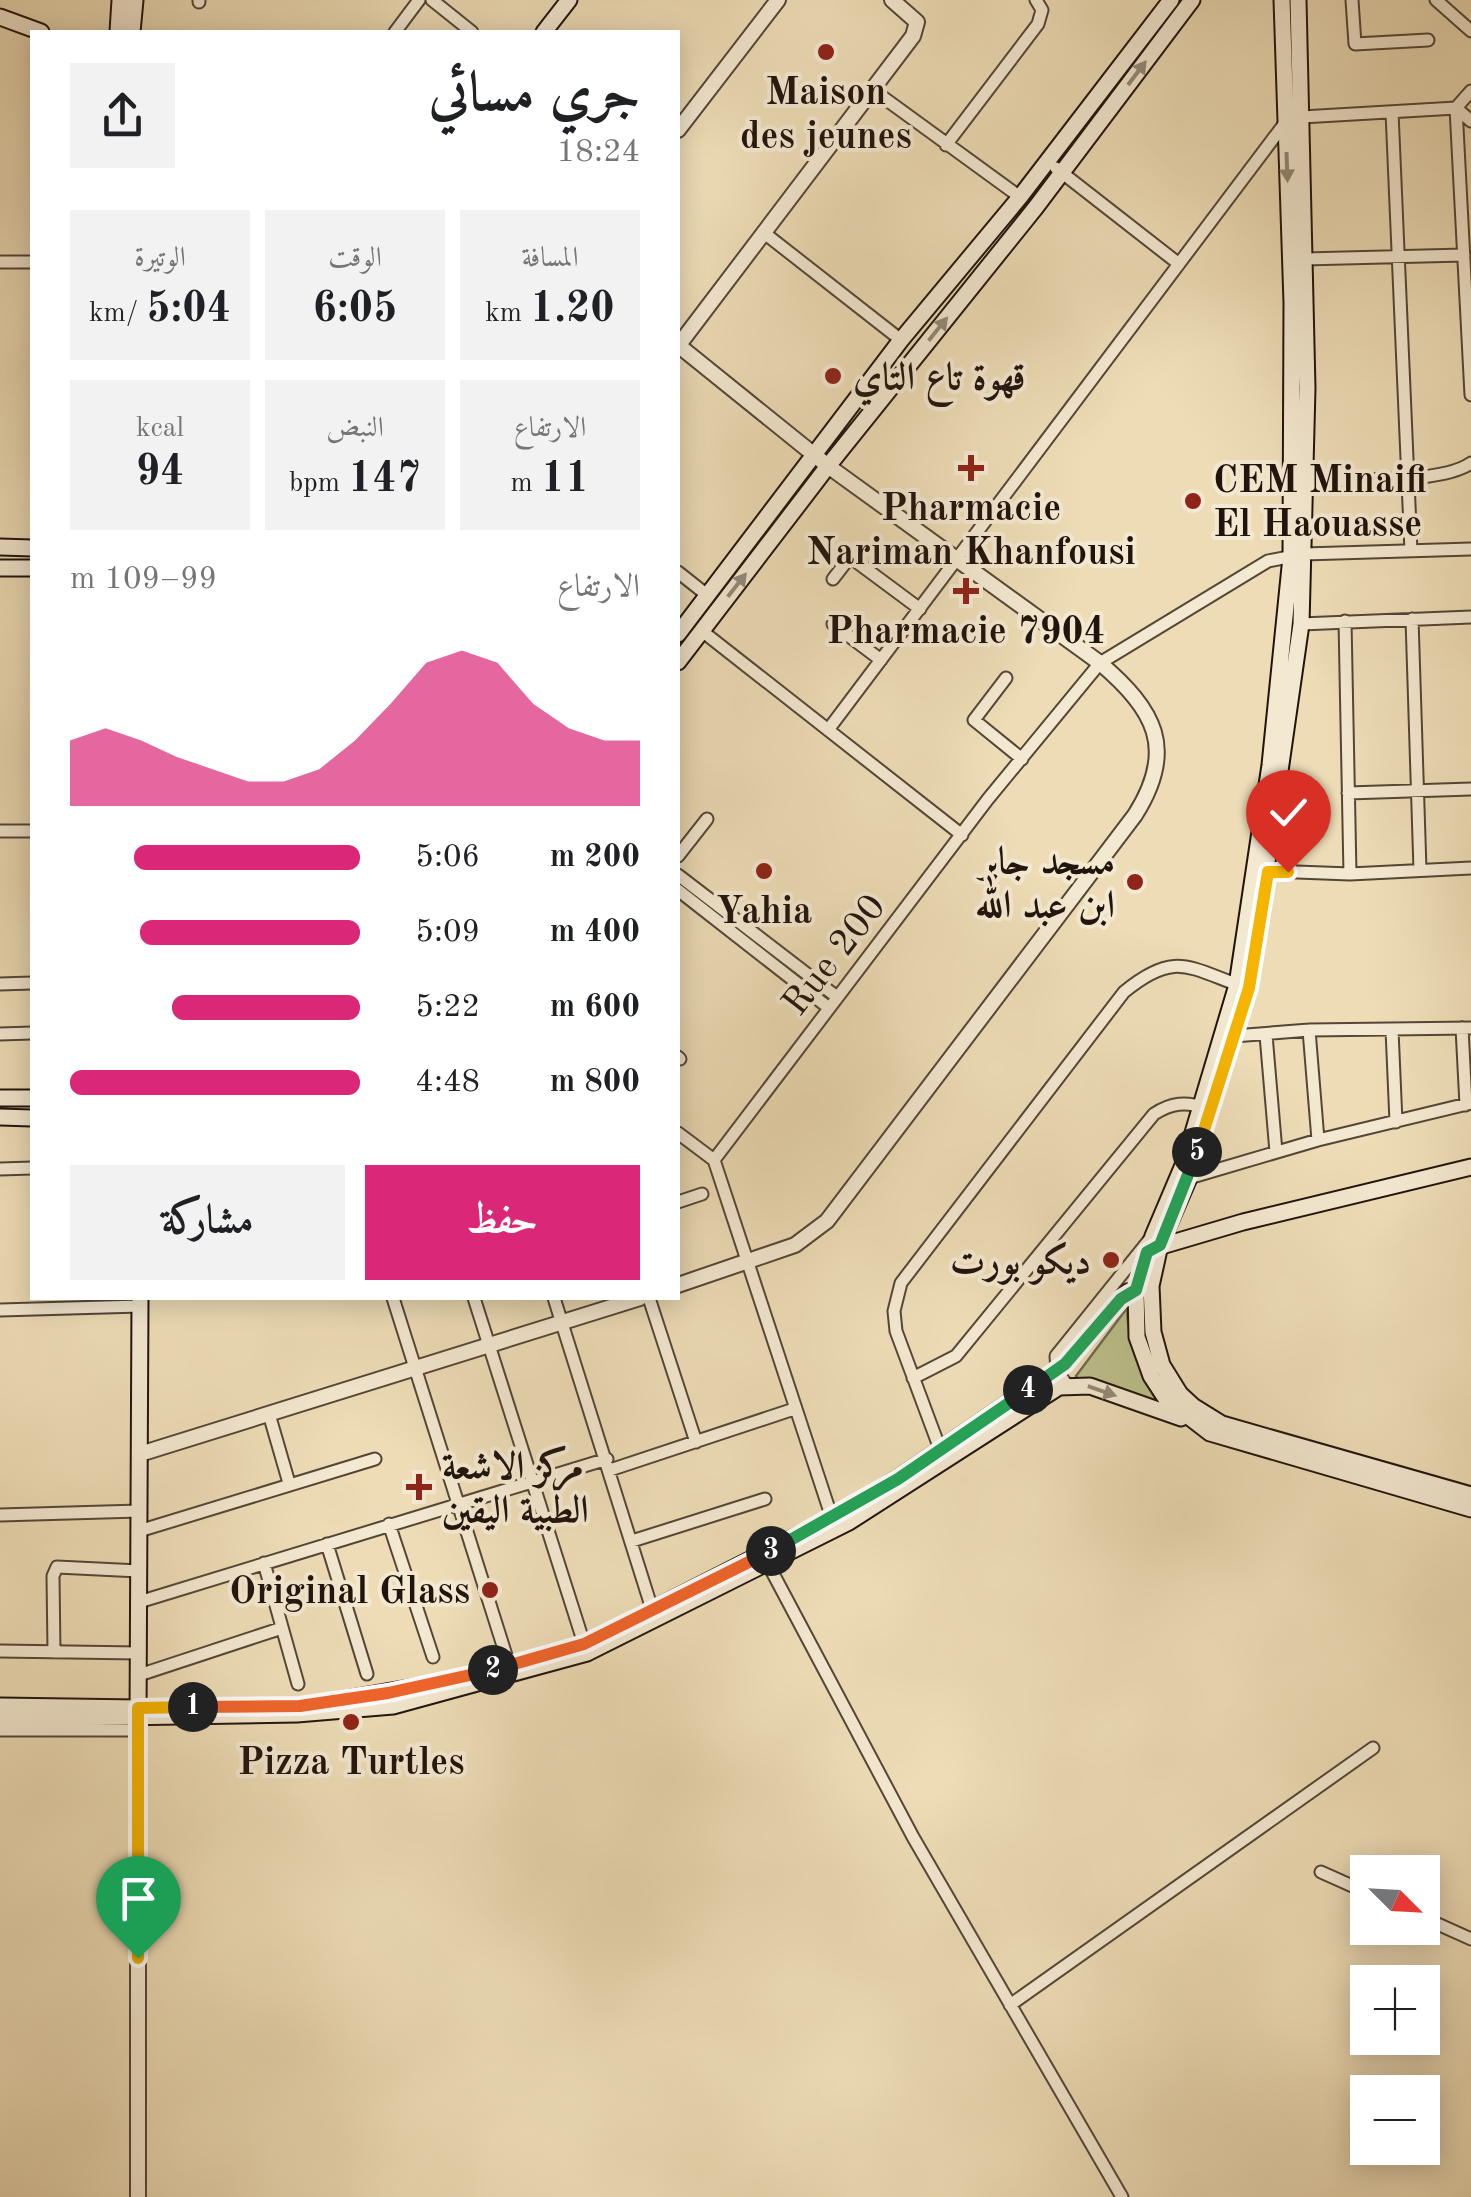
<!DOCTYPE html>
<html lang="ar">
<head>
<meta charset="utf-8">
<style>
  :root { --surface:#fff; --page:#f2f2f2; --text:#202124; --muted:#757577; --accent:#db2777 }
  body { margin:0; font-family:"Old Standard TT",Amiri,serif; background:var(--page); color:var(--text); direction:rtl; height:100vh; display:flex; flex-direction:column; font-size:38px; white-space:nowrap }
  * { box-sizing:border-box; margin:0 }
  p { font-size:32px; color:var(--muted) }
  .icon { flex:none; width:55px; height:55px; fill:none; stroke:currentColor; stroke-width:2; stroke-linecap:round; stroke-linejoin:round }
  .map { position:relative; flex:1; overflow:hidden; direction:ltr }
  .side { position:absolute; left:30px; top:30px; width:650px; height:1270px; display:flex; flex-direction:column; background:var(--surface); border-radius:0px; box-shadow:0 5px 25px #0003; direction:rtl }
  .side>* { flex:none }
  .needle { width:65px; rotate:114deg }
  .fabs { position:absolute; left:1350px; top:1855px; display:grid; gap:20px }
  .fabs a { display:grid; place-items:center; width:90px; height:90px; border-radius:0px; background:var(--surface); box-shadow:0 5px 25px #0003; font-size:50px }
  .pin { position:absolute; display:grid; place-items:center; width:85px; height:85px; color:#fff; margin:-102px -42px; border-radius:50% 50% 50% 0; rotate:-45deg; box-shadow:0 0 10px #0007 }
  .pin .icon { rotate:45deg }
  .km { position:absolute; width:50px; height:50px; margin:-25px; border-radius:50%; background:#222; color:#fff; font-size:28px; line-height:50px; text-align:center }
  .round { display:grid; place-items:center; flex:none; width:105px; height:105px; border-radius:0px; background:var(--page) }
  .headline { display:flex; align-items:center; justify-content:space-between; height:170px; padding:0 40px }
  h1 { font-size:55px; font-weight:600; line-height:75px }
  .stats { display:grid; grid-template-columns:repeat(3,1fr); gap:15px; height:170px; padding:10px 40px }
  .stats div { display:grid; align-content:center; border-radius:0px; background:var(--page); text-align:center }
  .stats b { font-size:42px; font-weight:600 }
  .stats small { font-size:28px; font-weight:400 }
  .stats p { font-size:28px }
  .chart { height:280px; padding:20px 40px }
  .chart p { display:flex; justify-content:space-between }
  .chart svg { width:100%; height:180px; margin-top:10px; fill:var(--accent); opacity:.7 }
  .action { display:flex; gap:20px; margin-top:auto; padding:20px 40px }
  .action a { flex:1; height:115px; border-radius:0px; background:var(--accent); color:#fff; font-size:40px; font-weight:600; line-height:115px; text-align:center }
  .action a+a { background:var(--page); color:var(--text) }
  ul { padding:0 40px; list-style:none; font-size:32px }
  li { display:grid; grid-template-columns:160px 120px 1fr; align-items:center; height:75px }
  li i { height:25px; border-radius:12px; background:var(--accent) }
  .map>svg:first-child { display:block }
  .green { fill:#bcbf8b; stroke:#6e6a4c; stroke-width:2.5 }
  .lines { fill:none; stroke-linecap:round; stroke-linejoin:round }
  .minor-casing { stroke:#544637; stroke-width:15 }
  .tertiary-casing { stroke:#544637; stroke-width:18 }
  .secondary-casing { stroke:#21140d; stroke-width:19 }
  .minor { stroke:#f3e8d0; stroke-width:11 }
  .tertiary { stroke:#f3e8d0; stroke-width:14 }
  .secondary { stroke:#f3e8d0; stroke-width:15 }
  .oneway { fill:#948978 }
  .split-1-casing { stroke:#fff; stroke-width:20 }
  .split-2-casing { stroke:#fff; stroke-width:20 }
  .split-3-casing { stroke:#fff; stroke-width:20 }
  .split-4-casing { stroke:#fff; stroke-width:20 }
  .split-5-casing { stroke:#fff; stroke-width:20 }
  .split-6-casing { stroke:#fff; stroke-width:20 }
  .split-1 { stroke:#f5b400; stroke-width:12 }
  .split-2 { stroke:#f0652b; stroke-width:12 }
  .split-3 { stroke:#f0652b; stroke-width:12 }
  .split-4 { stroke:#22a559; stroke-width:12 }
  .split-5 { stroke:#22a559; stroke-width:12 }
  .split-6 { stroke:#f5b400; stroke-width:12 }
  .poi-dot { fill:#8f2418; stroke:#f3e8d0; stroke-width:4 }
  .labels { text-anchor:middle; stroke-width:8; stroke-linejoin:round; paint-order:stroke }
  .poi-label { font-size:38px; font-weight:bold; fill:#21140d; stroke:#f3e8d0 }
  .street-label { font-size:38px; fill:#21140d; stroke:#f3e8d0 }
</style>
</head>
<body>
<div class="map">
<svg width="1471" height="2197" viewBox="0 0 1471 2197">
  <rect width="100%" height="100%" fill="#eddcb6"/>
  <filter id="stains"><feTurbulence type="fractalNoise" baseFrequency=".002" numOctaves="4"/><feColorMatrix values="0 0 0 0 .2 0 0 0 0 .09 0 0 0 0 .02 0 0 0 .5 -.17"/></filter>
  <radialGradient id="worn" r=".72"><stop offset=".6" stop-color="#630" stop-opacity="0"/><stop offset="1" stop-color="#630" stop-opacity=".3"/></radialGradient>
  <path class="green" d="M1127,1308C1128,1346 1140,1372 1159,1405L1078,1379L1076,1376Z"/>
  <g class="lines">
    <g class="minor-casing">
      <path id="minor" d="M199,0V2
        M432,0L472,32
        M1352,0L1355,44L1428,40
        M1436,0L1471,31
        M395,32L419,0
        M873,90L1020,197
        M1471,91L1456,108L1471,395
        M1392,112L1411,551
        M1302,117L1456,108L1471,121
        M946,145L1038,24L1042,10L1036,0
        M1056,168L1179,264
        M763,232L901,340
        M1304,259L1464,255
        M0,262H32
        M1303,480C1344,479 1440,485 1471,463
        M678,572L707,595
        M833,579L850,557L920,609
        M1412,619L1420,870
        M1345,621L1350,874
        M833,624L881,660
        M1301,624L1471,617
        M702,631L962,835
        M1006,678L974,720L1022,759
        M828,730L1285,123
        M1348,793L1471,789
        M0,831H32
        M678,856L707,819
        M1268,871L1350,874L1471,868
        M678,875L837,997
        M678,890L829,1008
        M0,984L32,983
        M1462,1028L1466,1105
        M1309,1030L1318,1140
        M1392,1030L1396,1122
        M0,1034L32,1033
        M1266,1035L1276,1152
        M1234,1036L1309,1030L1471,1028
        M678,1057L680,1059
        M678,1133L714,1160
        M0,1169L32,1168
        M1189,1178L1318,1140L1471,1103
        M678,1202L702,1194
        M393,1298L511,1671
        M474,1298L587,1653
        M554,1298L652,1609
        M649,1298L696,1442
        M0,1310L140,1306
        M913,1378L956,1356L1154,1114C1171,1103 1186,1101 1205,1108
        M1067,1385L1057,1371L1056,1356L1150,1239
        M269,1414L289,1483
        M940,1449L896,1331L894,1311L901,1283L1124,992C1174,951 1188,967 1241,986
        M610,1470L794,1409
        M0,1515L139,1511
        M832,1518L714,1160L988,799L1100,663L1268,561L1304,554L1471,549
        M389,1524L433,1657
        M139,1531L375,1459
        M632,1541L765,1499
        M327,1544L367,1674
        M264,1563L298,1684
        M768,1564L913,1837L1122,2197
        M139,1602L607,1459
        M0,1651L139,1653
        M54,1652L53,1576L57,1567L139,1571
        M139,1675L282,1628
        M0,1730H138
        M1321,1872L1368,1893
        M1422,1917L1471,1939
        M1010,2005L1373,1748"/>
    </g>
    <g class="tertiary-casing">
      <path id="tertiary" d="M678,130L778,0
        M678,345L828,466L1100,663C1155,710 1177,749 1135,815L827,1221L795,1245L678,1285
        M678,346L913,36L917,22L892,0
        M140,1454L640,1298
        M138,2197V1718"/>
    </g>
    <g class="secondary-casing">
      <path id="secondary" d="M1282,0L1292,303L1291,557L1270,765L1237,985L1184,1163L1153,1236L1136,1290L1137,1337L1151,1376L1166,1399L1210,1433L1471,1509
        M1298,0L1307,388L1301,624L1249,988L1189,1178L1160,1245L1151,1286L1153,1332L1162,1365L1180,1394L1193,1406L1222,1424L1471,1495
        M0,17L41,32
        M118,32L120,0
        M132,32L135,0
        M544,32L569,0
        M0,547L32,548
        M0,568H32
        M678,634L901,340L1020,197L1171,0
        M678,662L828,466L1036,207L1192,0
        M0,1098H32
        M0,1117L32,1118
        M1155,1248L1243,1222L1471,1167
        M630,1621L832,1518L897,1479L1065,1364L1128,1292L1142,1288
        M322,1703L449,1681L515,1664
        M0,1706L139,1708
        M138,1718L140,1298
        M0,1719L297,1714L393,1706L587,1653L849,1522L1059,1387L1090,1386L1181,1418"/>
    </g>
    <use href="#minor" class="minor"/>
    <use href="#tertiary" class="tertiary"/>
    <use href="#secondary" class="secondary"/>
  </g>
  <defs><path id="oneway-solid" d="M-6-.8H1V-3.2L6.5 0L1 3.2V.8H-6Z" transform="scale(2.5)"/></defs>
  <g class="oneway">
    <use href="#oneway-solid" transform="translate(1137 73) rotate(-53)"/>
    <use href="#oneway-solid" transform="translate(1287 167) rotate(88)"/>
    <use href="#oneway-solid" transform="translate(938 329) rotate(-51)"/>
    <use href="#oneway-solid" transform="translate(737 585) rotate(-52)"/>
    <use href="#oneway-solid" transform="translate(1102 1391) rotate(19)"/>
  </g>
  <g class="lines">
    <g class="split-1-casing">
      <path id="split-1" d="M138,1958V1708L193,1707"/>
    </g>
    <g class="split-2-casing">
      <path id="split-2" d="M193,1707L300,1706L388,1693L493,1670"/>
    </g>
    <g class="split-3-casing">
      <path id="split-3" d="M493,1670L584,1644L771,1551"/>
    </g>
    <g class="split-4-casing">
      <path id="split-4" d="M771,1551L898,1479L1028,1390"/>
    </g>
    <g class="split-5-casing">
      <path id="split-5" d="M1028,1390L1065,1364L1121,1299L1136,1290L1147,1252L1160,1245L1197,1152"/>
    </g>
    <g class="split-6-casing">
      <path id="split-6" d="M1197,1152L1249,988L1268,872H1288"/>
    </g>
    <use href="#split-1" class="split-1"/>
    <use href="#split-2" class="split-2"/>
    <use href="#split-3" class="split-3"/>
    <use href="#split-4" class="split-4"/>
    <use href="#split-5" class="split-5"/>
    <use href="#split-6" class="split-6"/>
  </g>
  <g class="poi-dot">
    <circle cx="826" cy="52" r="10"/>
    <circle cx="833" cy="376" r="10"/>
    <path d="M966 453h10v10h10v10h-10v10h-10v-10h-10v-10h10z"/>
    <circle cx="1193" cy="501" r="10"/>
    <path d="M961 576h10v10h10v10h-10v10h-10v-10h-10v-10h10z"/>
    <circle cx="764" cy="871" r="10"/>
    <circle cx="1135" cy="882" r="10"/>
    <circle cx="1111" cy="1260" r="10"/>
    <path d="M414 1472h10v10h10v10h-10v10h-10v-10h-10v-10h10z"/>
    <circle cx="490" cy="1590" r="10"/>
    <circle cx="351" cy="1722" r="10"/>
  </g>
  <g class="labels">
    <g class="poi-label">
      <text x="826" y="104">Maison<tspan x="826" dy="44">des jeunes</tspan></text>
      <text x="853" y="389" text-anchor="start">قهوة تاع التاي</text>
      <text x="1213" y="492" text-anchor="start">CEM Minaifi<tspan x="1213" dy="44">El Haouasse</tspan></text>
      <text x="971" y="520">Pharmacie<tspan x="971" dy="44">Nariman Khanfousi</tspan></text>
      <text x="966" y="643">Pharmacie 7904</text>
      <text x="1115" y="873" text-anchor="end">مسجد جابر<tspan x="1115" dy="44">ابن عبد الله</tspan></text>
      <text x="764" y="923">Yahia</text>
      <text x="1091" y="1273" text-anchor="end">ديكو بورت</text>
      <text x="442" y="1478" text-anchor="start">مركز الاشعة<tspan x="442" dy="44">الطبية اليقين</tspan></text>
      <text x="470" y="1603" text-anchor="end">Original Glass</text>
      <text x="351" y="1774">Pizza Turtles</text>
    </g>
    <g class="street-label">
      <text transform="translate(833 954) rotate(-52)" y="13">Rue 200</text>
    </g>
  </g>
  <rect width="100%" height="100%" filter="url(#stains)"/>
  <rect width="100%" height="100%" fill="url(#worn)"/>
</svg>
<div class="fabs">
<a><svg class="needle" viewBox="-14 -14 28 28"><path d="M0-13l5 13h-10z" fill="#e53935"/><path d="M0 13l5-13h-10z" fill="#757577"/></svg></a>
<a>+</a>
<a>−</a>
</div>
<div class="pin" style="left:138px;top:1958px;background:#1e9e55"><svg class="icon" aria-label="arrive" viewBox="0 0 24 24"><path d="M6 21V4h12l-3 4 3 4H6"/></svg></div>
<div class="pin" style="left:1288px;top:872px;background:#d93025"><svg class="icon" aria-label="check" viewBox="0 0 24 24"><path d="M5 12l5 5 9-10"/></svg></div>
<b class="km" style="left:193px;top:1707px">1</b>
<b class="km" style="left:493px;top:1670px">2</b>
<b class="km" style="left:771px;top:1551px">3</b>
<b class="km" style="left:1028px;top:1390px">4</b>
<b class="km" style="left:1197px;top:1152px">5</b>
<section class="side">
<div class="headline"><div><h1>جري مسائي</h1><p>18:24</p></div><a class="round"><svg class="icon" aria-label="share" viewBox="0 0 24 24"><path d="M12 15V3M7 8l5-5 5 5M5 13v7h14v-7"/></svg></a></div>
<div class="stats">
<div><p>المسافة</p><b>1.20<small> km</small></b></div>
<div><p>الوقت</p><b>6:05</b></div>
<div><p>الوتيرة</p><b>5:04<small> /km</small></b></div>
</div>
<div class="stats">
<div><p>الارتفاع</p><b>11<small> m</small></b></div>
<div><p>النبض</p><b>147<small> bpm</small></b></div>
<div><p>kcal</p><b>94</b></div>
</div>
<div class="chart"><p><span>الارتفاع</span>99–109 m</p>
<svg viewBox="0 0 160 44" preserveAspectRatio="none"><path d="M0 44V28L10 25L20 28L30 32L40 35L50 38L60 38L70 35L80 28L90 19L100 9L110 6L120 9L130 19L140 25L150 28L160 28V44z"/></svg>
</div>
<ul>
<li><b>200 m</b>5:06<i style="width:78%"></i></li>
<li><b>400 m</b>5:09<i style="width:76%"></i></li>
<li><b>600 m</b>5:22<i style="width:65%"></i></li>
<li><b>800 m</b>4:48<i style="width:100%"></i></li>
</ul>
<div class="action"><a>حفظ</a><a>مشاركة</a></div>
</section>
</div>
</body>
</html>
